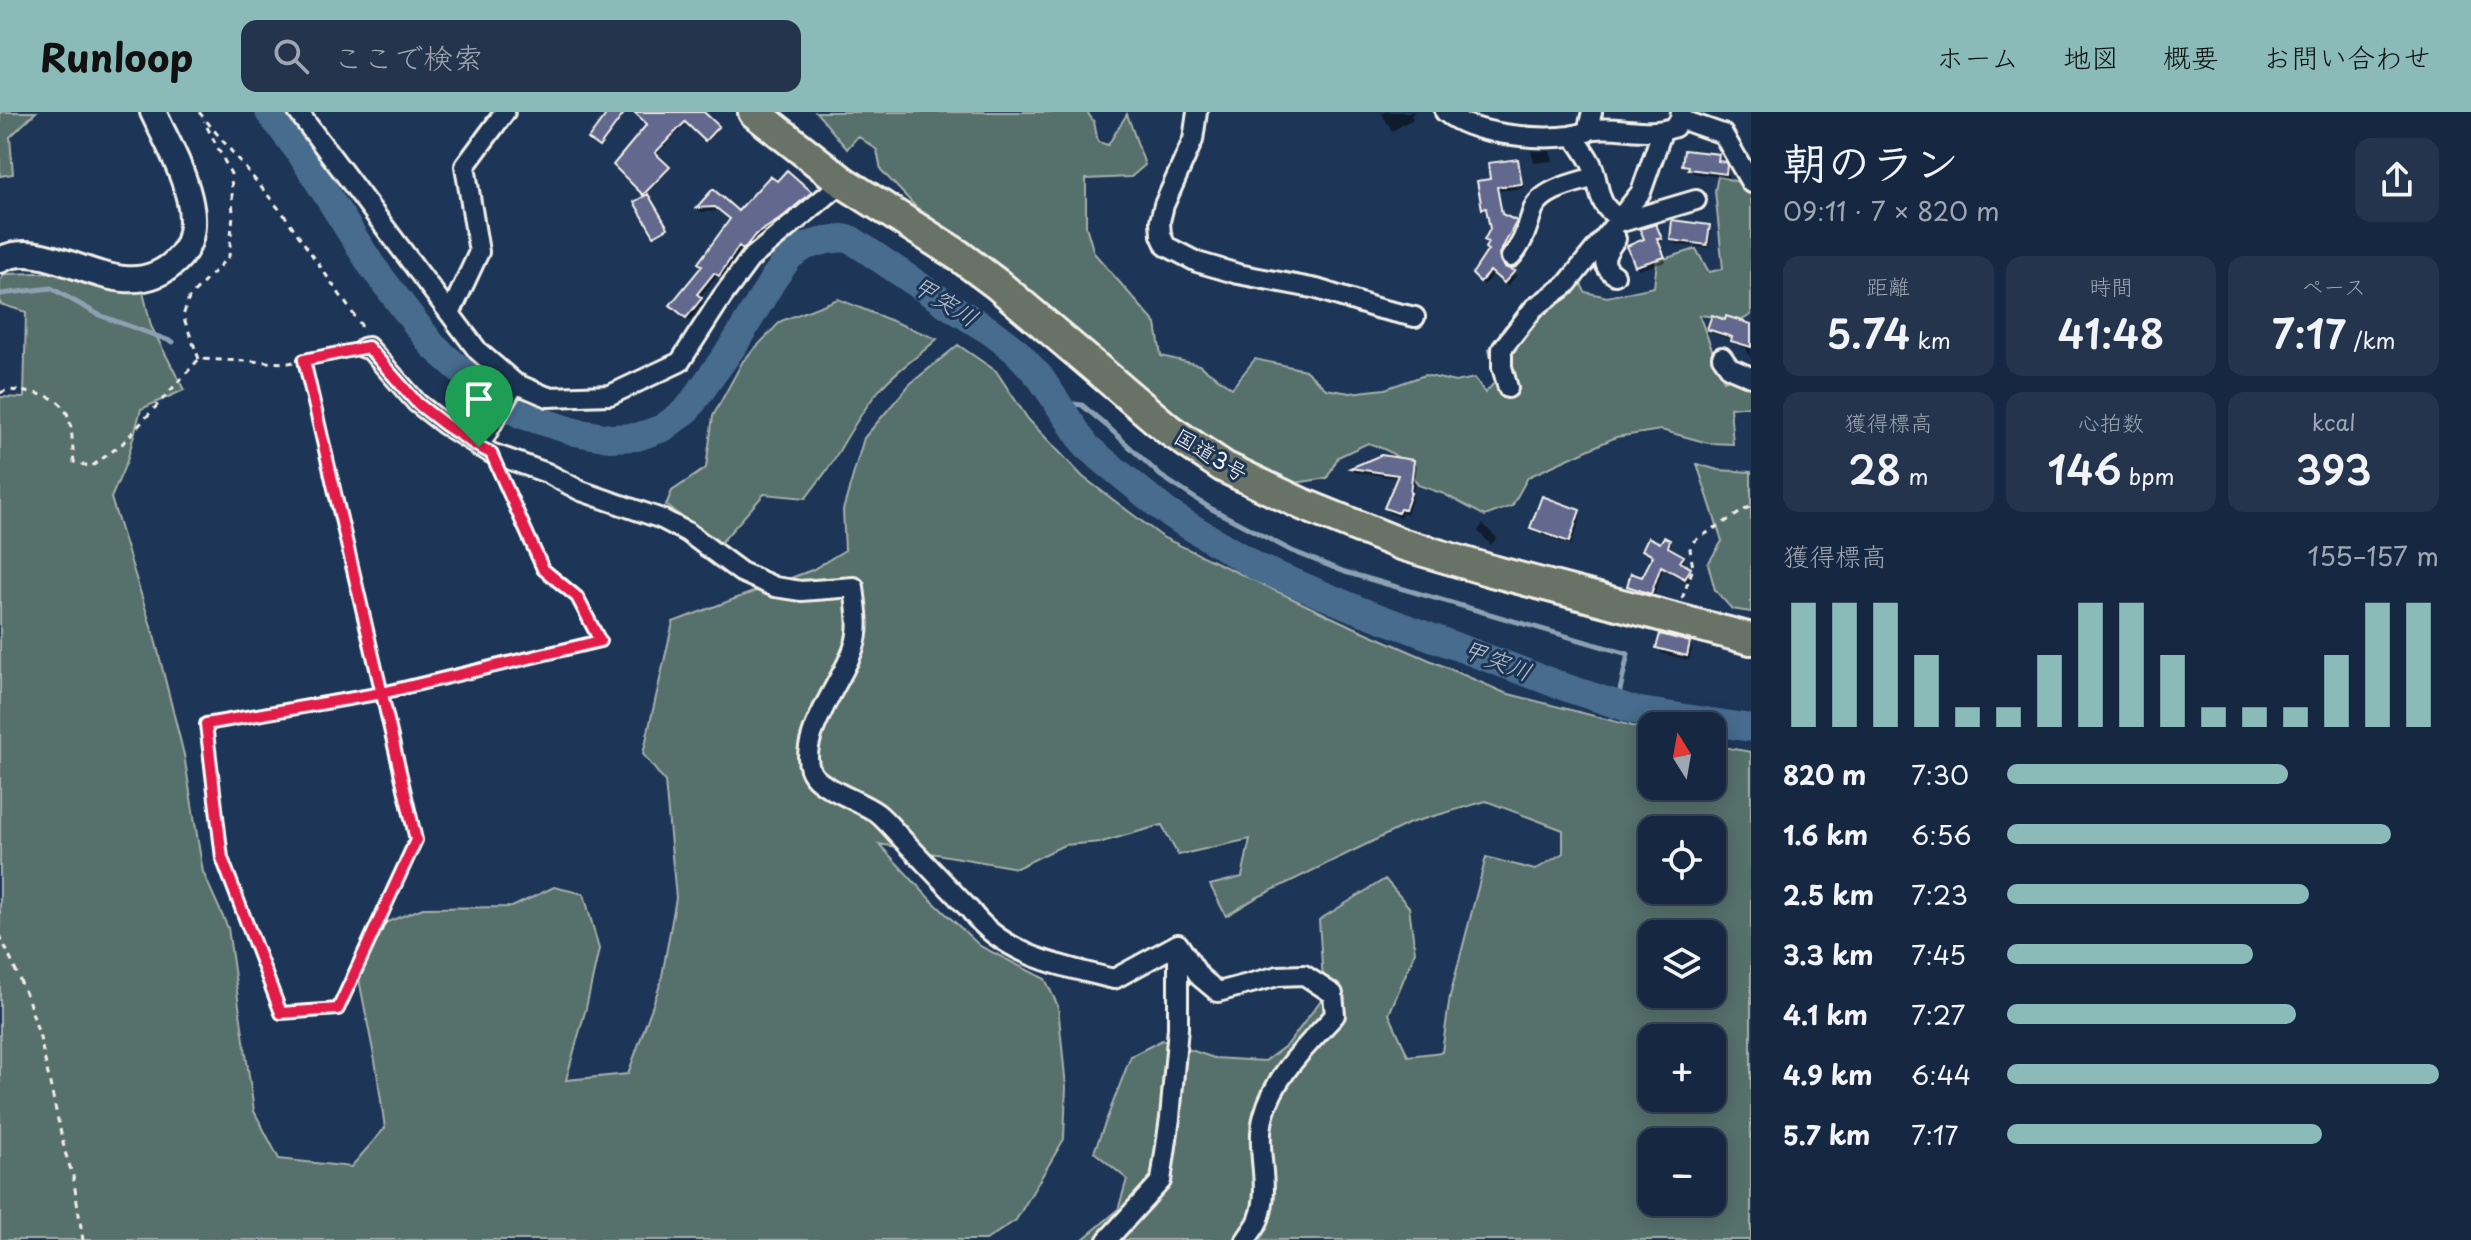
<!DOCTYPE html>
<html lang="ja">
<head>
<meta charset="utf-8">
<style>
  :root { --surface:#162841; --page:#23344c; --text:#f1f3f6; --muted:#9ea6b1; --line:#35445a; --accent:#8bbbb9 }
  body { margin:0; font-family:"Playpen Sans","Klee One",sans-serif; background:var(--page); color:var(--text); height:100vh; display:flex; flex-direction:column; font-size:30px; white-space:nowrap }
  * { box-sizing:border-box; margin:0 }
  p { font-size:26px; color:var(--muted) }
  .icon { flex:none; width:44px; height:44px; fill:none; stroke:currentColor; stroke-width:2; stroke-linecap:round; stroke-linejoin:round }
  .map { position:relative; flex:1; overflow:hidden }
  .side { display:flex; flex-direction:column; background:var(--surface); width:720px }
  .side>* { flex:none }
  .needle { width:52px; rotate:349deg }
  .buttons { position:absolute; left:1638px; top:600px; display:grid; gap:16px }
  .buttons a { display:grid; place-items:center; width:88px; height:88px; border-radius:16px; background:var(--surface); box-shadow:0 4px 20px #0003,0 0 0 2px var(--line); font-size:40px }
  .pin { position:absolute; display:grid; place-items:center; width:68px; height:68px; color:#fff; margin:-82px -34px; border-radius:50% 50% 50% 0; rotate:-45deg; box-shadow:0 0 8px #0007 }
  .pin .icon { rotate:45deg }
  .round { display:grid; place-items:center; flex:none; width:84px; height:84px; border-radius:16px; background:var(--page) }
  .headline { display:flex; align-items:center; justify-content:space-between; height:136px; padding:0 32px }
  h1 { font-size:44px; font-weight:600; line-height:60px }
  .metrics { display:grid; grid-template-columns:repeat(3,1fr); gap:12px; height:136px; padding:8px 32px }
  .metrics div { display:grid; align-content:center; border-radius:16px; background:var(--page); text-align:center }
  .metrics b { font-size:40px; font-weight:600 }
  .metrics small { font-size:22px; font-weight:400 }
  .metrics p { font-size:22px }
  .chart { height:224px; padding:16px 32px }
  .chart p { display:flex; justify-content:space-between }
  .chart svg { width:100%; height:144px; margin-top:8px; stroke:var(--accent); stroke-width:6 }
  ul { padding:0 32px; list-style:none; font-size:26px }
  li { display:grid; grid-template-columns:128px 96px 1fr; align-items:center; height:60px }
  li i { height:20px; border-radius:10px; background:var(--accent) }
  header { display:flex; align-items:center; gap:48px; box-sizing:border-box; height:112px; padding:0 40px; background:var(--accent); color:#111 }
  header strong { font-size:38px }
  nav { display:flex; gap:44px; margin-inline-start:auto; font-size:28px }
  .search { width:560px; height:72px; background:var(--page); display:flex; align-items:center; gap:20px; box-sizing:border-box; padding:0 28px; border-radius:16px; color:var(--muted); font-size:30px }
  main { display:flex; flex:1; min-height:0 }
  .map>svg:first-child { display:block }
  .green { fill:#57706c; stroke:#a6b0aa; stroke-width:2; fill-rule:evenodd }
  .shadow { fill:#0007 }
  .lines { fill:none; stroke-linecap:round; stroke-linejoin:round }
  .stream { stroke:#8ca1b2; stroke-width:5 }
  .river { stroke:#476c8e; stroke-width:28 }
  .building { fill:#63688f; stroke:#f4f1e8; stroke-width:2 }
  .minor-casing { stroke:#f4f1e8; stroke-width:24 }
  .secondary-casing { stroke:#f4f1e8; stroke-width:30 }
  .trunk-casing { stroke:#f4f1e8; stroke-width:36 }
  .path { stroke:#f4f1e8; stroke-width:3; stroke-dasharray:6 6; stroke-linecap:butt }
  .minor { stroke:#1d3557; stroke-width:18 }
  .secondary { stroke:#1d3557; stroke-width:24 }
  .trunk { stroke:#697266; stroke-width:30 }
  .route-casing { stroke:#fff; stroke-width:16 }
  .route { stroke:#e11d48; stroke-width:10 }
  .labels { text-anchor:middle; stroke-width:6; stroke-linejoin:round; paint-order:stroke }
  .street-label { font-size:22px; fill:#f4f1e8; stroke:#1d3557 }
  .water-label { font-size:24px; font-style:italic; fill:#b7c2c8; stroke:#1d3557 }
</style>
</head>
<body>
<header>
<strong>Runloop</strong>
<div class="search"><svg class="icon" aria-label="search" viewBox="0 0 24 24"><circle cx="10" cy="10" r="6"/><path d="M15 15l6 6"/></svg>ここで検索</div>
<nav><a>ホーム</a><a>地図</a><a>概要</a><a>お問い合わせ</a></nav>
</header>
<main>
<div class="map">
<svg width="1751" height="1128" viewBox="0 0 1751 1128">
  <rect width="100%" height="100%" fill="#1d3557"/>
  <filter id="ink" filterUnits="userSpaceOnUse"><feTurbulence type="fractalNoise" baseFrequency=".0125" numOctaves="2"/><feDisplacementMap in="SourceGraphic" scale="16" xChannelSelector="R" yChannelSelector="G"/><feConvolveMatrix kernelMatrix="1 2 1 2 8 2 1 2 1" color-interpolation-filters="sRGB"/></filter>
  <g filter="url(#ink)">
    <path class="green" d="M0,0H36L10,25L13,62L0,64Z
      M816,0H1087L1094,10L1098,30L1108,33L1127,2L1145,53L1131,65L1086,67V114L1094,141L1156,212L1161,244L1199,253L1232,276L1255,247L1305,258L1326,277L1350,281L1385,277L1425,263L1455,270L1475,266L1485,281L1496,269L1489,238L1505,214L1574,158L1585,180L1607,185L1654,175L1657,149L1696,137L1709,160L1723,157L1715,79L1718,64L1751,74V203L1742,208L1699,203L1724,269L1744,261L1751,263V294L1730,296L1733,332L1708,331L1661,318L1616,325L1528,365L1512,394L1485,404L1444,382L1418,373C1403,347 1396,340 1368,331L1338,345L1327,366L1289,372L1215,334L1169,303L978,138L916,95L881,58L877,38L858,24L847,37Z
      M138,158L151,214L184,278L141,297L127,349L111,386L155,527L184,643L203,760L228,816L254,999L279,1047L351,1055L385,1016L376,954L356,852L377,814L423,796L512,795L554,775L584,782L599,837L586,896L566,968L628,962L661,870L676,786L665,670L643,642L673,510L812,458L845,438L843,398L864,326L910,272L958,233L996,259L1028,307L1083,365L1164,426L1342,510L1505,581L1652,619V674H1712V633L1751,640V1128H1082L1118,1098L1127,1067L1094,1040L1131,944L1162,928L1214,946L1265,949L1288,932L1324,884L1319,808L1385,767L1409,795L1415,840L1389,902L1408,944L1442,940L1450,884L1486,745L1535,758L1563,741V718L1486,689L1410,711L1256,786L1226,804L1210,773L1242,765L1250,727L1178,743L1162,713L1102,730L1064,733L1017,756L879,732L928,785L980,834L1045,867L1058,894L1066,975L1064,1027L1016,1108L986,1128H0V285L24,286L26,200L0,192V168L5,162ZM1652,718H1712V778H1652ZM1652,822H1712V882H1652ZM1652,926H1712V986H1652ZM1652,1030H1712V1090H1652Z
      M838,187L937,227C917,246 893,260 876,282C860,302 848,323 835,346C827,360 815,373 806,386L764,382L719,433L666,393L672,379L706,356L713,304L743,249L781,209Z
      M1697,352L1718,358L1751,360V500L1732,497L1715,478L1708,452L1722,429Z"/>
    <path class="shadow" d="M610,0H626L600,35L591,28Z
      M636,0H701L718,18L707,30L687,11L655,44L669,58L646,82L667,118L656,124L637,91L647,85L616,56L649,13Z
      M1385,0H1415L1411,3L1413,7L1392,19L1382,2Z
      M1531,39H1550L1553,49L1534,51Z
      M1718,44L1720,51L1724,52L1728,60V66L1693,61L1684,53Z
      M1517,49L1523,76L1498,79L1503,104L1515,111L1518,115L1501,147V154L1514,160L1516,164L1507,174L1493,162L1484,173L1477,166L1489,139L1492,117L1489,100H1486L1484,96L1493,68Z
      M787,61L813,86L782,111L757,127L746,141L742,137L722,167L717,164L699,186L703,192L689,209L672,193L703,156L731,109L719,99L701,100L699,97L714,80L738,102L777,72Z
      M1709,115L1711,119L1709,136L1675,132L1672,127Z
      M1658,119L1662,130H1658L1666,150L1639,157L1636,153Z
      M1751,214V247L1746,236L1735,232L1733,228L1712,221L1710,217Z
      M1381,345L1413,349L1416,354L1412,387L1407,402L1402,400L1400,405L1389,401L1387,396L1398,366L1355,360L1353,357Z
      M1578,400L1581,404L1571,433L1535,420L1532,416Z
      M1483,412L1497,426L1491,433L1478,419Z
      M1669,429L1671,434L1670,439L1682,446L1685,450L1683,454L1692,462L1688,470L1663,457L1653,486L1632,478L1629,474L1643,467L1654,447L1646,442L1644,438L1661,434Z
      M1689,531L1692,536L1689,548L1661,541L1659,536Z"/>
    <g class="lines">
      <path class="stream" d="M1,182L51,176L99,203L173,230
        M1058,294L1074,292L1082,293L1107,314L1161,364L1210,396L1292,439L1345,460L1628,542L1617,592"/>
      <path class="river" d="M269,0L301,42L372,154L433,234L481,276L522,303L575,320L610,326L637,325L663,316L687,298L735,231L774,166L790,144L806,134L827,128L843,126L852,128L945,191L990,219L1016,239L1040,265L1087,335L1168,401L1257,455L1356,497L1570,577L1634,598L1751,616"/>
    </g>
    <path class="building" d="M608,0H625L599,35L588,27Z
      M634,0H704L719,14L705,29L685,10L655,41L670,55L643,83L613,53L647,12Z
      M1684,38L1719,42L1718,49L1725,50L1727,53L1726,62L1688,57L1689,54L1682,53Z
      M1518,47L1522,72L1497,75L1502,102L1517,109L1499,142L1500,148L1504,155L1515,159L1504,171L1490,159L1480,170L1472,162L1488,138L1485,136L1488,130L1484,128L1490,117L1486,96L1482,97L1477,69L1490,67L1488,51Z
      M787,58L812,80L780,107L755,123L743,138L739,134L719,164L714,161L697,182L702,186L686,206L670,193L702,154L698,151L730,107L715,95L696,96L713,77L738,99L770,64L777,69Z
      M648,82L668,116L654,124L634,90Z
      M1672,108L1710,113L1707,133L1670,128Z
      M1656,112L1662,127L1657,126L1665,145L1635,154L1627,134L1644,127L1640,117Z
      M1712,203L1725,208L1726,204L1751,212V235L1731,229L1732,225L1707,217Z
      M1381,343L1414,348L1410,381H1411L1405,398L1400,397L1398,401L1384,396L1398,363L1350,356Z
      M1542,384L1580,398L1569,430L1530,416Z
      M1648,425L1660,431L1664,425L1670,428L1668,435L1684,444L1680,450L1691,456L1685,467L1661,454L1651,482L1627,474L1631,461L1642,465L1653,444L1642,438Z
      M1660,522L1690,530L1687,544L1656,536Z"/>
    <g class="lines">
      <g class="minor-casing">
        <path id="minor" d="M298,0L478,239L515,271L548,285L610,283L680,250L722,185L750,147L843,70
          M1197,0L1193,28L1164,93L1160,109L1161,123L1166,134L1197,150L1238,162L1317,177L1376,196L1415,205
          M1445,0C1473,23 1536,28 1571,24C1579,23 1587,18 1595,17C1622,14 1649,25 1675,15L1680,7
          M1681,0L1680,7L1723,22L1751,71
          M1587,20L1592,0
          M1573,23C1579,32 1586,41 1591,51C1602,74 1593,95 1625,109L1696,88
          M1511,145C1524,131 1527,115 1533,98C1541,77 1576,71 1595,65
          M1615,163C1598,152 1606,140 1616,127
          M450,202L479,140L465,54L505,0
          M364,236L368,235L417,291L444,312L491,341L547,361L581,379L662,407L687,420L741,460L775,475L801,479L854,475C856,495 861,515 854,535C845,566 790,634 814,664C824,677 860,689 877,701C888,710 897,722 907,732C928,754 949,776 970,798C1004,844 1062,854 1114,867L1178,832
          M1722,245L1730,256L1751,265
          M1508,276L1502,255V237L1534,196L1566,173L1641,80L1662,20
          M479,335L515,271
          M1178,832L1200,865L1218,880L1278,864L1304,863L1333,882L1335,903C1308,933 1275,962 1264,1003C1254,1037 1272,1073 1259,1107C1256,1115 1250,1121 1246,1128
          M1107,1128L1161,1069L1170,1006L1178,916V832"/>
      </g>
      <g class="secondary-casing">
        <path id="secondary" d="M0,148C51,120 121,202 176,149C216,112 171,39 153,0"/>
      </g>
      <g class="trunk-casing">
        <path id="trunk" d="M754,0L843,70L958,143L997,172L1169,318L1224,355L1302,392L1401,432L1492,459L1751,527"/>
      </g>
      <path class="path" d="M199,0L285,104L361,213L362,221
        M199,247L183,204L189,186L229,144L233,103L231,62L204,9
        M304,248L416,728L338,897L281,901L222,746L206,612L382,581L600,529L577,485L543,457L501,363
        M0,281C9,276 20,279 31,281C76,286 70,313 74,350L91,355L122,332L199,247L289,251L348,239
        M1682,487L1693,456L1690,437L1694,429L1751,394
        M0,823L28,887L40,926L65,1040L73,1064L83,1128"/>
      <use href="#minor" class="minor"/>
      <use href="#secondary" class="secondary"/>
      <use href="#trunk" class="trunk"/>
    </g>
  </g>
  <g class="lines" filter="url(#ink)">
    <g class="route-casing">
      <path id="route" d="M479,335L444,312L417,291L368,235L304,248L416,728L338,897L281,901L222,746L206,612L382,581L600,529L577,485L543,457L491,341L479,335"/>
    </g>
    <use href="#route" class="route"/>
  </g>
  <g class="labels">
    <g class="street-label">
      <text transform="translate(1211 343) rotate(31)" y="8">国道3号</text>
    </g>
    <g class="water-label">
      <text transform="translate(945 190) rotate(32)" y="8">甲突川</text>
      <text transform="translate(1497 549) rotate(21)" y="8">甲突川</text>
    </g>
  </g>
</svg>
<div class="buttons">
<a><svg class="needle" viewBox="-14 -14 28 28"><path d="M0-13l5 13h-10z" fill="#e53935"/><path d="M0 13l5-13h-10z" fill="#9ea6b1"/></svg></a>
<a><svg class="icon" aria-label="locate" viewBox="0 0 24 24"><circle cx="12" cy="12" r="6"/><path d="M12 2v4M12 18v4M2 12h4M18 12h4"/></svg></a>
<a><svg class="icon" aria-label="layers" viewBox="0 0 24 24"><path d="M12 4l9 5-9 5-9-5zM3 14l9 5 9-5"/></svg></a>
<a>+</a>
<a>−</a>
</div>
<div class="pin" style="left:479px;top:335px;background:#1e9e55"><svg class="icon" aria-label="arrive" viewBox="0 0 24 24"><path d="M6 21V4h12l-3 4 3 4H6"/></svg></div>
</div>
<section class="side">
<div class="headline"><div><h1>朝のラン</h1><p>09:11 · 7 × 820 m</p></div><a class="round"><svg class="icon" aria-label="share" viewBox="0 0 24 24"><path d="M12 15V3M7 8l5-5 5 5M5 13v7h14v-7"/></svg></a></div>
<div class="metrics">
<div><p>距離</p><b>5.74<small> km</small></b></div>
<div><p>時間</p><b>41:48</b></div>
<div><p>ペース</p><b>7:17<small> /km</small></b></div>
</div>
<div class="metrics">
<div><p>獲得標高</p><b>28<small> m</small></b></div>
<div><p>心拍数</p><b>146<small> bpm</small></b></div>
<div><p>kcal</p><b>393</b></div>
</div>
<div class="chart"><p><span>獲得標高</span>155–157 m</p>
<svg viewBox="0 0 160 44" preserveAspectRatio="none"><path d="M5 44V6M15 44V6M25 44V6M35 44V22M45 44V38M55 44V38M65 44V22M75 44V6M85 44V6M95 44V22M105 44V38M115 44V38M125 44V38M135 44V22M145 44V6M155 44V6"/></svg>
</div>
<ul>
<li><b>820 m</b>7:30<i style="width:65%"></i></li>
<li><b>1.6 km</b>6:56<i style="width:89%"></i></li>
<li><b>2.5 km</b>7:23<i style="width:70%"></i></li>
<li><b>3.3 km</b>7:45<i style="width:57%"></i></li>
<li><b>4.1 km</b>7:27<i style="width:67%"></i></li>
<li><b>4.9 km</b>6:44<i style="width:100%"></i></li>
<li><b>5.7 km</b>7:17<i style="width:73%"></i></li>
</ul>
</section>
</main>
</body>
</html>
